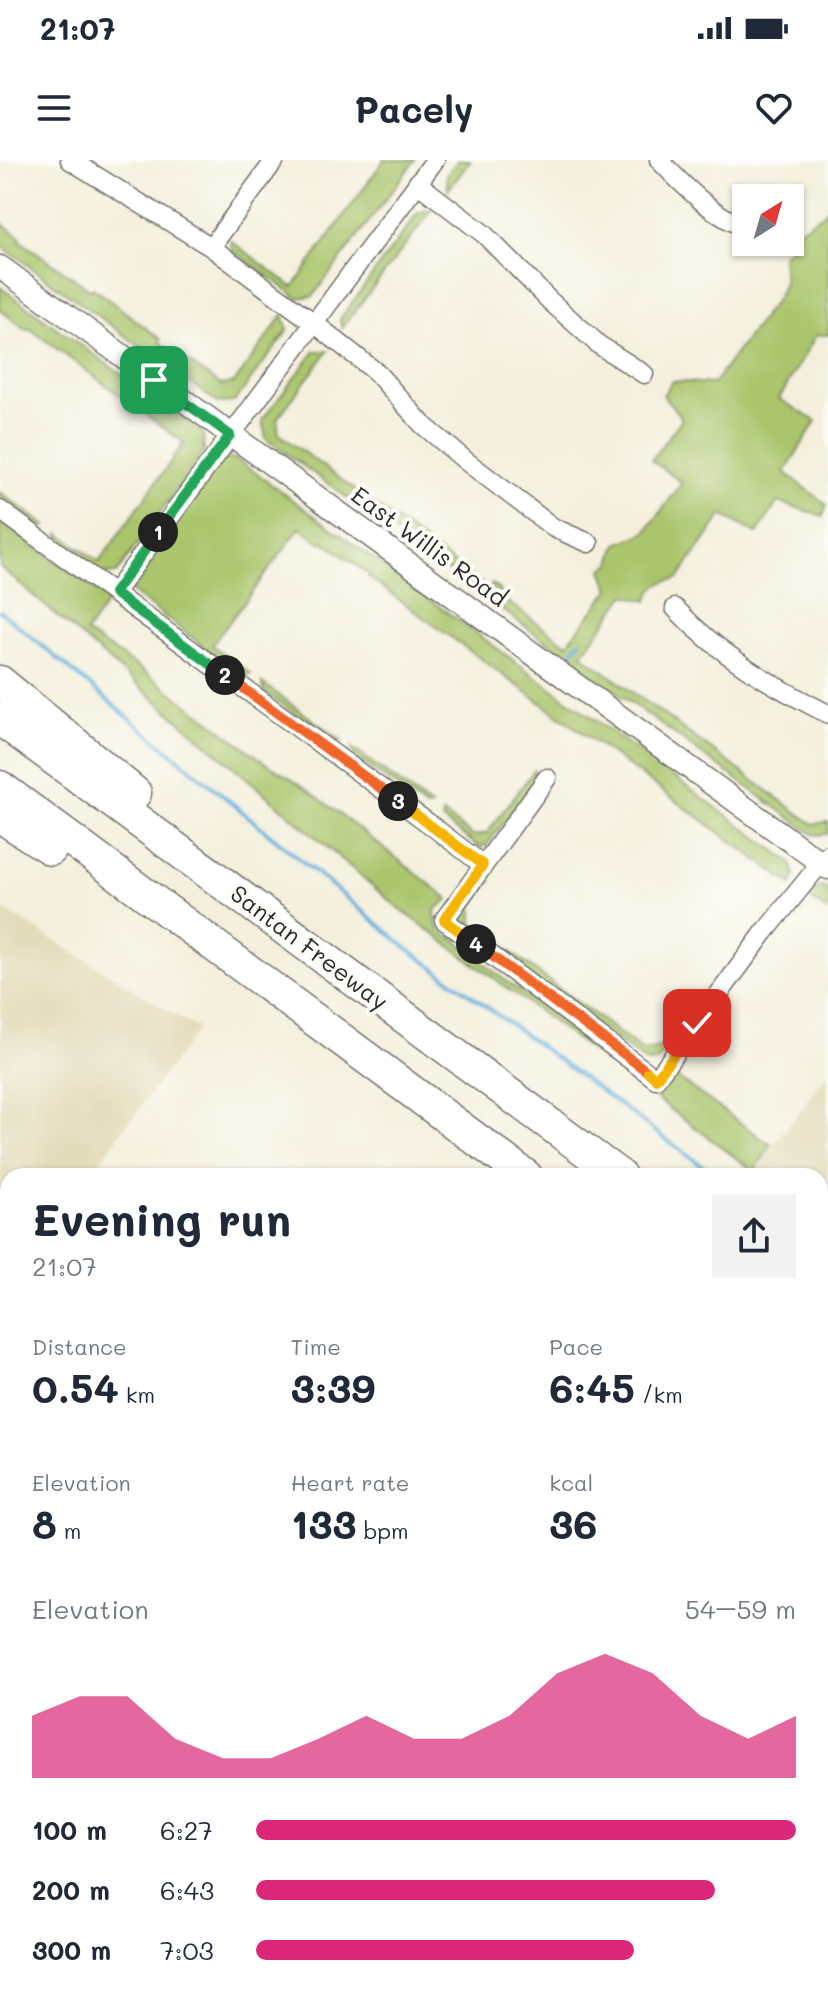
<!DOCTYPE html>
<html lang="en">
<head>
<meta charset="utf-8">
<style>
  :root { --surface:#fff; --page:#f2f2f3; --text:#1f2937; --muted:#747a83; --accent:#db2777 }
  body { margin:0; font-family:Mali,sans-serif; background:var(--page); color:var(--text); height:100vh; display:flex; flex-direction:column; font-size:30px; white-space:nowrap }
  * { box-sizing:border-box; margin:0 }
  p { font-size:26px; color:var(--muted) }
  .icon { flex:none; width:44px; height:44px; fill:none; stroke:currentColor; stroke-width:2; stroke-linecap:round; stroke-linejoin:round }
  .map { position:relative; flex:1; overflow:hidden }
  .details { position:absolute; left:0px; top:1008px; width:828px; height:830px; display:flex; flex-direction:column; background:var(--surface); border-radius:24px 24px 0 0; box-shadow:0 2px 6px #0004 }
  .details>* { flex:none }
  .needle { width:52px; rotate:37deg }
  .fabs { position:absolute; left:732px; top:24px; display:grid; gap:16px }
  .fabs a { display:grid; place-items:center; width:72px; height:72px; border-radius:0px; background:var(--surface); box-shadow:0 2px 6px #0004; font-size:40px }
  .pin { position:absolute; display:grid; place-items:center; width:68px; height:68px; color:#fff; margin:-34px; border-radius:16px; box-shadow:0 4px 12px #0006 }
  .km { position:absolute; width:40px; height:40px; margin:-20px; border-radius:50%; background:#222; color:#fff; font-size:22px; line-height:40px; text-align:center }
  .round { display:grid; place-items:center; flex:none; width:84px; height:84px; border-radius:0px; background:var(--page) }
  .summary { display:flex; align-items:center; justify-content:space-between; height:136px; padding:0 32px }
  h1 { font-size:44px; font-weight:700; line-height:60px }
  .metrics { display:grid; grid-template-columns:repeat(3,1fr); gap:12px; height:136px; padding:8px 32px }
  .metrics div { display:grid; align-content:center }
  .metrics b { font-size:40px; font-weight:700 }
  .metrics small { font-size:22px; font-weight:400 }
  .metrics p { font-size:22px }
  .chart { height:224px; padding:16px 32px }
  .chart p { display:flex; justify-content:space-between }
  .chart svg { width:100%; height:144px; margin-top:8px; fill:var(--accent); opacity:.7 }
  ul { padding:0 32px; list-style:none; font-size:26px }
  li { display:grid; grid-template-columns:128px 96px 1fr; align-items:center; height:60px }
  li i { height:20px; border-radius:10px; background:var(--accent) }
  .status { display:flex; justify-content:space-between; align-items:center; height:56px; padding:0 40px; background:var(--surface); direction:ltr }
  .status svg { height:22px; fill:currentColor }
  header { display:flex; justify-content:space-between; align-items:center; height:104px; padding:0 32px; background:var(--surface); font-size:36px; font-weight:700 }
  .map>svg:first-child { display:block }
  .built { fill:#e3dbba }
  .industrial { fill:#c6c5b8 }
  .green { fill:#aac56c; stroke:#6a784c; stroke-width:2 }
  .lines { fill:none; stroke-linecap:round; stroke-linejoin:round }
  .stream { stroke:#61aeda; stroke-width:4 }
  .minor-casing { stroke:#717069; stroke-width:21 }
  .tertiary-casing { stroke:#717069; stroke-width:25 }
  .secondary-casing { stroke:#717069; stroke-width:27 }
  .motorway-casing { stroke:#717069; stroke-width:35 }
  .minor { stroke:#fff; stroke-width:18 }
  .tertiary { stroke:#fff; stroke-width:22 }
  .secondary { stroke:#fff; stroke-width:24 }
  .motorway { stroke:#fff; stroke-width:32 }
  .split-1-casing { stroke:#fff; stroke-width:16 }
  .split-2-casing { stroke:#fff; stroke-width:16 }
  .split-3-casing { stroke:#fff; stroke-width:16 }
  .split-4-casing { stroke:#fff; stroke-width:16 }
  .split-5-casing { stroke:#fff; stroke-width:16 }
  .split-6-casing { stroke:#fff; stroke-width:16 }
  .split-1 { stroke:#22a559; stroke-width:10 }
  .split-2 { stroke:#22a559; stroke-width:10 }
  .split-3 { stroke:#f0652b; stroke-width:10 }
  .split-4 { stroke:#f5b400; stroke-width:10 }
  .split-5 { stroke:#f0652b; stroke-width:10 }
  .split-6 { stroke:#f5b400; stroke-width:10 }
  .labels { text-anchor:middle; stroke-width:8; stroke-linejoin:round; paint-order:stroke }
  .street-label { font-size:24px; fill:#2b2b2b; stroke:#fdfcf7 }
</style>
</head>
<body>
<div class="status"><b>21:07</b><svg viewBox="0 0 49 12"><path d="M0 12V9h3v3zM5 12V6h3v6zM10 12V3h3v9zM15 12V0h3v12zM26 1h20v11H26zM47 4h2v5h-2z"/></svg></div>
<header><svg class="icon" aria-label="menu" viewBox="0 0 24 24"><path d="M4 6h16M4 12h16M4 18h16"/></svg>Pacely<svg class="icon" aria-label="heart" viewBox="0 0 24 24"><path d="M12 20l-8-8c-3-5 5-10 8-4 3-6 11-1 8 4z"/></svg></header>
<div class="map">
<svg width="828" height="1837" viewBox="0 0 828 1837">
  <rect width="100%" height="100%" fill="#fdfcf7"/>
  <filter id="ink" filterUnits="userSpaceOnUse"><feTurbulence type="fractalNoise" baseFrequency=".0125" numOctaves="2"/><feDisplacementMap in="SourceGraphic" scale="16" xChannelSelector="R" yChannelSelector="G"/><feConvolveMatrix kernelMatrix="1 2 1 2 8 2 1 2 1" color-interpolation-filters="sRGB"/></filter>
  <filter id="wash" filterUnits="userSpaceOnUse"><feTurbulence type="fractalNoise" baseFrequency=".006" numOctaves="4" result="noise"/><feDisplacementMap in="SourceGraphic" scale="32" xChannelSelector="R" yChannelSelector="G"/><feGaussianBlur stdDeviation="1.8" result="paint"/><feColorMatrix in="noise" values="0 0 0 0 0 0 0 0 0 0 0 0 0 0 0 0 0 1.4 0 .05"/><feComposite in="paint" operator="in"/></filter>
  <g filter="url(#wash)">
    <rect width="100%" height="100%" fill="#f4f0dd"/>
    <path class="built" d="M0,747L198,869L89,1016H8V1097L0,1093Z
      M828,913V1057L820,1052V1016H762L754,1011Z
      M0,1112L8,1118V1201L0,1213Z
      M820,1324L828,1330V1837H514L505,1830H820Z"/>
    <path class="industrial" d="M0,1535L8,1540V1830H428L437,1837H0Z"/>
    <path class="green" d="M384,0H415L313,136L298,138L232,90L230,80L293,127Z
      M458,0H471L448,30L447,14Z
      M828,48V175H816L779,239L816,261L785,312L827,345L823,356L778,342L757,374L722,355L678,419C664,420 651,426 648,441L625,435L582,495L813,664L828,662V674L814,675L266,279L262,260L315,191H328L277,259L279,274L489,429L492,424L500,431L498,435L567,484L610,429L602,410L611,403L617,384L645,373L682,323L651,300L682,259L663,235L672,221L713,224L777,138L784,123L782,96L795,83L797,71L823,54Z
      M433,49L342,168L340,159L418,53Z
      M0,62L21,77L19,80L91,130L93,128L161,179L160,182L221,225L234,223L283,155L288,170L234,242L218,243L0,85Z
      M0,127L203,273L204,292L116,414H103L59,381V373L99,402L184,283L29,168L27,170L0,150Z
      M235,298L791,702L795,715L792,725L368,417L369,415L323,381L321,383L300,368L212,485L251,514L244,517L132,432L130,423L219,301Z
      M0,332L46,366L40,368L0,339Z
      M0,362L109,440L86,473L138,507L266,603L306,628L449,739L435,750C435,765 438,773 453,778L506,821L635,915C648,931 661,932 672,914L771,985L754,1011L396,746L0,407Z
      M262,523L342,581L336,582L264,532Z
      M352,588L431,646L426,648L355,597Z
      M534,610L537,618L486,686L479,687L442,660L443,654L473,676L487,673Z
      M491,721L473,746V764L643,891L660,888L681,859L683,866L657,902L647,903L464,766L459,752L481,722Z
      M823,727L828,730V752L805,735L812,729Z"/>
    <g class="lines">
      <path class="stream" d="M0,451L407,788L716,1016
        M572,493L580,481
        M820,1089L828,1094"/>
    </g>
  </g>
  <g filter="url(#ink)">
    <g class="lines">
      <g class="minor-casing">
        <path id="minor" d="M70,0L211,87L314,163L376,212L423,265L466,301L554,368L589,383
          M659,0C681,23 716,59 746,67
          M417,23L484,74L550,141L599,185L644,214
          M211,87L275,0
          M0,350L427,662L483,705
          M114,433L435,0
          M675,448C719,495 771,525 828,554
          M547,618L444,760L656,919L764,773L828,694
          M0,1094L8,1097
          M0,1112L8,1118
          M0,1213L8,1201"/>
      </g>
      <g class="tertiary-casing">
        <path id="tertiary" d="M0,107L828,708"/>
      </g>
      <g class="secondary-casing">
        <path id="secondary" d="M0,1479L8,1484
          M0,1519L8,1524
          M428,1830L437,1837
          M481,1830L489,1837"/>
      </g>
      <g class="motorway-casing">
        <path id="motorway" d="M0,522L135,633
          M0,559L620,1016
          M0,627L526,1016
          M0,656L51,689
          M820,1162L828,1167
          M820,1231L828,1237"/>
      </g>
      <use href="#minor" class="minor"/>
      <use href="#tertiary" class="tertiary"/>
      <use href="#secondary" class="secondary"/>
      <use href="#motorway" class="motorway"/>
    </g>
  </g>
  <g class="lines" filter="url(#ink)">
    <g class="split-1-casing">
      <path id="split-1" d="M154,220L230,275L158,372"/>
    </g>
    <g class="split-2-casing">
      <path id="split-2" d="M158,372L114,433L225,515"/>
    </g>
    <g class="split-3-casing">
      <path id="split-3" d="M225,515L398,641"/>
    </g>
    <g class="split-4-casing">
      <path id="split-4" d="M398,641L483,705L444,760L476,784"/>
    </g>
    <g class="split-5-casing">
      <path id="split-5" d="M476,784L648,912"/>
    </g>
    <g class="split-6-casing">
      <path id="split-6" d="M648,912L656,919L697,863"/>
    </g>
    <use href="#split-1" class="split-1"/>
    <use href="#split-2" class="split-2"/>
    <use href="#split-3" class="split-3"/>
    <use href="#split-4" class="split-4"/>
    <use href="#split-5" class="split-5"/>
    <use href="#split-6" class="split-6"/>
  </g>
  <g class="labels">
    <g class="street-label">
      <text transform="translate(429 387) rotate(36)" y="8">East Willis Road</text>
      <text transform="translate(309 788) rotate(37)" y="8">Santan Freeway</text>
    </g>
  </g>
</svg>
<div class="fabs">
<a><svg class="needle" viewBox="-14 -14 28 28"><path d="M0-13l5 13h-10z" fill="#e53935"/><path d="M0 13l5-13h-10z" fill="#747a83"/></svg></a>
</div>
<div class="pin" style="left:154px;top:220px;background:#1e9e55"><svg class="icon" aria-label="arrive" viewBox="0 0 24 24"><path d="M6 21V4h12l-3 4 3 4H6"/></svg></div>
<div class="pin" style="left:697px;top:863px;background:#d93025"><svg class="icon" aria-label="check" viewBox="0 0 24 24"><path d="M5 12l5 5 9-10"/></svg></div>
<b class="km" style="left:158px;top:372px">1</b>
<b class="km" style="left:225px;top:515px">2</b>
<b class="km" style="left:398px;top:641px">3</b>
<b class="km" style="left:476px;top:784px">4</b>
<section class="details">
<div class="summary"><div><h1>Evening run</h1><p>21:07</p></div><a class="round"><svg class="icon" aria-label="share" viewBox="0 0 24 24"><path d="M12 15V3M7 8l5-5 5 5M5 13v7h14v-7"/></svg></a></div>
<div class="metrics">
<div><p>Distance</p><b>0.54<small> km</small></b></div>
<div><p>Time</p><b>3:39</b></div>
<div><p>Pace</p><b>6:45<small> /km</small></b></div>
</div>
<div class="metrics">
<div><p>Elevation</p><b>8<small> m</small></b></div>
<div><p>Heart rate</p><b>133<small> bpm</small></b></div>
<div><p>kcal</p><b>36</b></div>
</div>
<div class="chart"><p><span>Elevation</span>54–59 m</p>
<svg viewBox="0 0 160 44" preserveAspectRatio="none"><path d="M0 44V25L10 19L20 19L30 32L40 38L50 38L60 32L70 25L80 32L90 32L100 25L110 12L120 6L130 12L140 25L150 32L160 25V44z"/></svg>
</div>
<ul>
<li><b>100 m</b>6:27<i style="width:100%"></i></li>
<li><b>200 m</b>6:43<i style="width:85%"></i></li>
<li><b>300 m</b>7:03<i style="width:70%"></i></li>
</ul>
</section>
</div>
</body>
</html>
